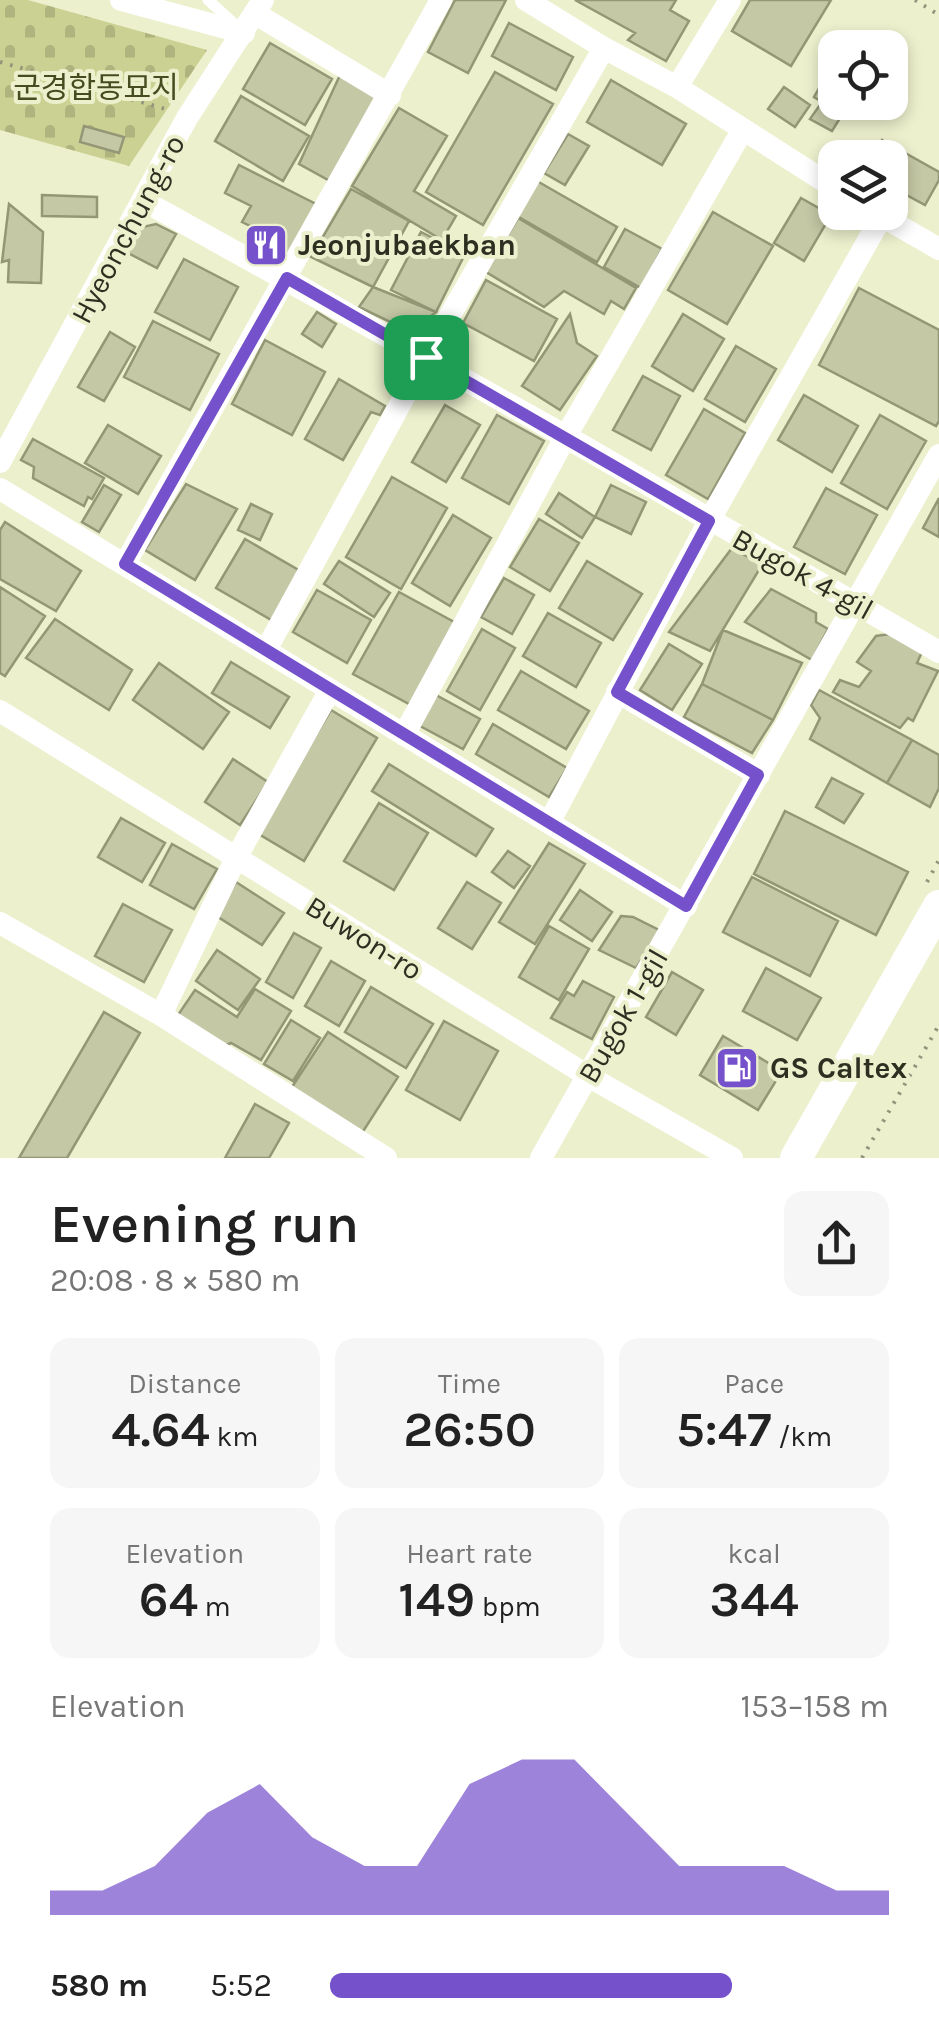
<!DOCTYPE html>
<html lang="en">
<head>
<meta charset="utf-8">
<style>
  :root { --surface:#fff; --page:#f6f6f6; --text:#222; --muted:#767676; --accent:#7551cb }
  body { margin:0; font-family:Karla,"Noto Sans KR",sans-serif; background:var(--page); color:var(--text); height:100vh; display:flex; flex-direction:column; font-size:38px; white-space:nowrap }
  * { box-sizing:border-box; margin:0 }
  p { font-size:32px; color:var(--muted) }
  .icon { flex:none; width:55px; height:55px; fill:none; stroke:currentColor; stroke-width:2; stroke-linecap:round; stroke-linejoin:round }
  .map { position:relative; height:1158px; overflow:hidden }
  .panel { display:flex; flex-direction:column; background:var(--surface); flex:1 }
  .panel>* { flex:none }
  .fabs { position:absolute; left:818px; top:30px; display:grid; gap:20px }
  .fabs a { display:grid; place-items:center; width:90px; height:90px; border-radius:20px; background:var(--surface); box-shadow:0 5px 15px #0003; font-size:50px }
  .pin { position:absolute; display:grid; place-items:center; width:85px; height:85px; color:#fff; margin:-42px; border-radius:20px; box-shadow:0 5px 15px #0006 }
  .round { display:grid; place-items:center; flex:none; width:105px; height:105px; border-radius:20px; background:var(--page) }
  .headline { display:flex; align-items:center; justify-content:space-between; height:170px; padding:0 50px }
  h1 { font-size:55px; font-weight:600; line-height:75px }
  .figures { display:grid; grid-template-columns:repeat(3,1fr); gap:15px; height:170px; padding:10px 50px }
  .figures div { display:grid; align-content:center; border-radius:20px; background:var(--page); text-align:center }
  .figures b { font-size:50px; font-weight:600 }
  .figures small { font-size:28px; font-weight:400 }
  .figures p { font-size:28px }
  .chart { height:280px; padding:20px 50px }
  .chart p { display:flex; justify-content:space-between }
  .chart svg { width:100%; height:180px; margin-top:10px; fill:var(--accent); opacity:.7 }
  ul { padding:0 50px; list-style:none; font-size:32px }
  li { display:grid; grid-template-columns:160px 120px 1fr; align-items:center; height:75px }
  li i { height:25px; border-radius:12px; background:var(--accent) }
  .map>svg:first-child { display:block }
  .cemetery { fill:url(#cemetery-stones) }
  .building { fill:#c4c8a5; stroke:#939776; stroke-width:2.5 }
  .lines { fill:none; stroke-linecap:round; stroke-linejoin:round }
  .path { stroke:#92957c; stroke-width:4; stroke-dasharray:2.5 8; stroke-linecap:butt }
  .lane { stroke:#fff; stroke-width:11 }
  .street { stroke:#fff; stroke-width:22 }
  .secondary { stroke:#fff; stroke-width:32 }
  .route-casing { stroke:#fff; stroke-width:20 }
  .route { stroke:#7551cb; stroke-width:12 }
  .labels { text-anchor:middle; stroke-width:8; stroke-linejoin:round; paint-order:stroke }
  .park-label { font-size:30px; fill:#474b20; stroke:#ecf0cd }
  .street-label { font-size:30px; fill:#2d2f21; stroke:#ecf0cd }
  .poi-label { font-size:30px; font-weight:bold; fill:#2d2f21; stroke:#ecf0cd; text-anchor:start }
</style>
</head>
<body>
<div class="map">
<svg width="939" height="1158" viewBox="0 0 939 1158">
  <defs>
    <pattern id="cemetery-stones" width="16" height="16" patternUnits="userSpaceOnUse" patternTransform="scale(2.5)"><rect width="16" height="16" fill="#cbd192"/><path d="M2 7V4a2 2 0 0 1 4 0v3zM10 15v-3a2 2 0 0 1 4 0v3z" fill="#afb47e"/></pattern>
  </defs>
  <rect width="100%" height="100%" fill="#ecf0cd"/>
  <path class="cemetery" d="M0,0H28L207,50L129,166L0,130Z"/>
  <path class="building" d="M455,0H506L468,73L428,52Z
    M575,0H676L670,10L689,21L666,61L628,40L635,33Z
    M750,0H831L791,66L732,31Z
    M509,23L573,57L556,90L492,56Z
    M270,43L332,79L305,125L243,89Z
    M495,72L553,104L483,225L426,192Z
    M340,75L376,98L330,181L299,164Z
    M611,80L686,124L662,165L587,122Z
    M822,83L835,91V102H850L832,131L810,119L822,102L814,97Z
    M784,87L810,105L795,127L768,109Z
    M241,96L309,136L283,181L215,141Z
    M399,108L447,136L414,191L456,216L442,240L352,186Z
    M84,126L124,137L119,153L80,142Z
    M568,134L589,146L565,185L544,173Z
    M882,140L939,172V180L925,205L890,186V158H871Z
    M239,165L320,206L292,259L247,236L252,227L242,222L251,206L225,193Z
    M537,181L617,227L597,262L517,216Z
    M351,189L409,221L373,287L311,257Z
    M42,195L97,197V217L42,216Z
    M801,198L831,215L804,261L774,243Z
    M9,204L43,232L41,283L8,282L9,260L2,262Z
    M713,212L773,246L727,324L668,290Z
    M518,218L636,288L624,309L611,301L604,314L564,291L544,307L486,272Z
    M156,224L176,234L157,268L126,252L138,228Z
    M625,229L662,249L641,288L604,267Z
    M421,232L465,254L436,312L391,290Z
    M184,259L238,287L210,340L155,312Z
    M486,280L557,319L534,361L463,323Z
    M373,287L436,312L411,332L359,307Z
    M859,288L939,330V421L936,426L819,365Z
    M317,312L336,324L322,347L302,334Z
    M570,314L577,343L597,356L560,410L522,386Z
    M683,314L724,339L693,391L652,366Z
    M153,321L219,354L190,410L124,377Z
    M110,332L135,347L104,401L78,387Z
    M265,340L325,372L292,435L232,404Z
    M736,346L776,369L745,422L705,399Z
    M643,376L680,396L651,450L613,430Z
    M339,379L385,406L380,415L371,412L343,460L305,439Z
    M804,395L858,426L832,472L778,440Z
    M445,405L480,425L446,482L412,462Z
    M704,409L745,433L708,499L666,475Z
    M497,415L544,441L509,504L462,478Z
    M880,415L926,441L887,509L841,483Z
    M108,425L161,456L138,494L85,463Z
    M33,439L104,478L92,499L88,497L84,506L33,478L34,467L21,460Z
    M392,477L447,508L401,589L346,557Z
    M186,484L237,509L195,580L145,550Z
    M104,485L121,495L99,532L82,522Z
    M611,485L646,502L631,534L595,517Z
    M826,488L877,515L845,574L794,547Z
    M559,493L595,517L582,538L546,514Z
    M939,498V537L923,528Z
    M251,504L272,514L260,540L238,530Z
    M453,515L491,538L450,606L412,583Z
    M539,519L579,543L550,591L510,567Z
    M5,522L81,571L56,611L0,579V530Z
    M245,539L302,572L273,621L216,588Z
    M732,548L762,565L710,651L669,632Z
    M339,561L390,593L374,617L324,584Z
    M587,561L642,594L613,640L559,608Z
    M504,578L534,595L512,634L481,617Z
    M0,587L45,616L5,676L0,673Z
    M771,589L816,613V622L828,629L812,660L745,622Z
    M317,590L371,620L347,663L293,632Z
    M399,592L456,623L411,705L353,674Z
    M548,613L601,643L576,687L523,656Z
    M55,619L132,670L109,710L26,658Z
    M482,629L515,648L480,710L447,691Z
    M723,630L802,663L773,720L702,684Z
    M890,634L922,652L917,663L938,671L913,721L908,718L900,728L833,692L840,680L859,687L871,671L857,662L876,636Z
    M669,644L702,664L672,710L640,690Z
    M231,662L289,697L270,728L212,693Z
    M159,663L229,712L203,749L133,700Z
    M521,671L589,711L566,749L498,710Z
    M702,684L773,720L752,753L684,717Z
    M819,690L912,740L887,783L810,739L820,718L811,705Z
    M436,695L480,719L463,749L420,726Z
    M331,710L377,738L304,861L257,833Z
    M493,724L567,768L549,797L476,754Z
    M912,740L939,755V788L930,807L887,783Z
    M233,759L268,782L240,825L205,802Z
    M389,764L493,829L476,856L372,791Z
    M832,778L863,794L844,823L816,807Z
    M379,803L428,833L394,890L344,861Z
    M785,811L908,872L876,935L754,874Z
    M121,818L165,843L142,882L98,857Z
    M549,843L585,864L535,944L499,922Z
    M172,844L217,869L194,909L150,885Z
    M508,851L530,866L514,888L492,872Z
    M752,877L838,921L810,976L723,932Z
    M236,882L284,913L262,945L215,915Z
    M467,882L501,903L472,949L438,928Z
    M580,890L612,912L592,941L560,920Z
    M123,904L172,930L144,982L95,956Z
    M621,916L633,917L661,931L636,968L599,950Z
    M549,926L589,949L559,1000L519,977Z
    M294,933L321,948L293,998L266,982Z
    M217,950L260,979L238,1010L196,981Z
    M331,961L365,981L339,1026L305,1006Z
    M766,968L821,998L797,1040L743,1011Z
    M672,972L703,990L676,1035L646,1017Z
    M583,981L614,997L592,1039L551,1018L567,992L574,996Z
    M371,987L433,1024L406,1068L345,1032Z
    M255,989L291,1011L261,1060L231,1043L222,1047L176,1018L195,990L237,1017Z
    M104,1012L140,1033L67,1158H19Z
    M291,1020L320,1038L293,1081L264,1064Z
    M444,1021L498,1051L460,1120L406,1090Z
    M328,1032L398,1077L362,1133L292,1087Z
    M723,1036L782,1071L758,1110L700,1075Z
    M255,1104L289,1123L269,1158H225Z"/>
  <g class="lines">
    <path class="path" d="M915,0L939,15
      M0,62L169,110
      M927,882L939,860
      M862,1158L939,1025"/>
    <path class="lane" d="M208,0L238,27"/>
    <path class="street" d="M121,0L244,33
      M526,0L604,48L677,87L835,188
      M256,14L390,95
      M677,87L730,0
      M144,201L566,436L939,652
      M875,212L939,249
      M0,462L187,118L263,0
      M0,489L686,906
      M125,564L441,0
      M266,650L426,357L604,48
      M617,692L759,775
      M0,711L588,1076L732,1158
      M404,735L566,436L742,131
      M549,823L709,521L882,216
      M0,923L161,1015L386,1158
      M161,1015L236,858L330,690
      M541,1158L939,455"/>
    <path class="secondary" d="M796,1158L939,906"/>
  </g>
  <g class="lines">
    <g class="route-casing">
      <path id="route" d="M287,278L709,521L617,692L758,775L686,906L125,564Z"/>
    </g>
    <use href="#route" class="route"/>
  </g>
  <defs>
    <g id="restaurant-square" transform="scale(2.25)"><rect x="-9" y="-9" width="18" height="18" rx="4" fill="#7551cb" stroke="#ecf0cd"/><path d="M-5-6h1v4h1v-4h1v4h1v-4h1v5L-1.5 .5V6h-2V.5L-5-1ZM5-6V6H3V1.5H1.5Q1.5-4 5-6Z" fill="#fff"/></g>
    <g id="fuel-square" transform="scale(2.25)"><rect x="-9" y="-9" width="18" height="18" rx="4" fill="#7551cb" stroke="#ecf0cd"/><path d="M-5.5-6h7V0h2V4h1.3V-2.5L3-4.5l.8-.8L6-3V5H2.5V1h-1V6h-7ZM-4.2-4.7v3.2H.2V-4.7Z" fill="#fff"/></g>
  </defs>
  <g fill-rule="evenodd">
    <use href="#restaurant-square" x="266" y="245"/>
    <use href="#fuel-square" x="737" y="1068"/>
  </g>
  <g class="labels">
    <g class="park-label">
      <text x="96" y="98">군경합동묘지</text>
    </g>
    <g class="street-label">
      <text transform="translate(128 229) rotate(-62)" y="10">Hyeonchung-ro</text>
      <text transform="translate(803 574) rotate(29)" y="10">Bugok 4-gil</text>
      <text transform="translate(364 938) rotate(32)" y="10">Buwon-ro</text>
      <text transform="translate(623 1016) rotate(-60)" y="10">Bugok 1-gil</text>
    </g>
    <g class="poi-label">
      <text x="298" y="255">Jeonjubaekban</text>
      <text x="770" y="1078">GS Caltex</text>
    </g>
  </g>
</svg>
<div class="fabs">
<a><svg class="icon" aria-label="locate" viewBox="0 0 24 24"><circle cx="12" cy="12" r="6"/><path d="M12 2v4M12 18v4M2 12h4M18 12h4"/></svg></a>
<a><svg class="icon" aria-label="layers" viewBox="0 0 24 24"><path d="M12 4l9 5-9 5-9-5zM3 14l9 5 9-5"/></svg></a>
</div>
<div class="pin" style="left:426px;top:357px;background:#1e9e55"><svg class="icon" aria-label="arrive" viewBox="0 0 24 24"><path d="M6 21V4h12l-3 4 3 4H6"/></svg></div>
</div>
<section class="panel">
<div class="headline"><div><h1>Evening run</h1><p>20:08 · 8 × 580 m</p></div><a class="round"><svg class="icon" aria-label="share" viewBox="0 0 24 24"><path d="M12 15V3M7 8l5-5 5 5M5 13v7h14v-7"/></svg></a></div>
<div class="figures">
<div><p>Distance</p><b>4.64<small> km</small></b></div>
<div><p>Time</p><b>26:50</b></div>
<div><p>Pace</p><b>5:47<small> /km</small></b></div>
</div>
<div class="figures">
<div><p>Elevation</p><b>64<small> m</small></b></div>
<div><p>Heart rate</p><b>149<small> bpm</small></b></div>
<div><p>kcal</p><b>344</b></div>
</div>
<div class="chart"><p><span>Elevation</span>153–158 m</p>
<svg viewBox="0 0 160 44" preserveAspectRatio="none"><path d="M0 44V38L10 38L20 32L30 19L40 12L50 25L60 32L70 32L80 12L90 6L100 6L110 19L120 32L130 32L140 32L150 38L160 38V44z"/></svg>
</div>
<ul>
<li><b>580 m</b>5:52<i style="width:72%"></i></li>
</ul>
</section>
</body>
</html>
